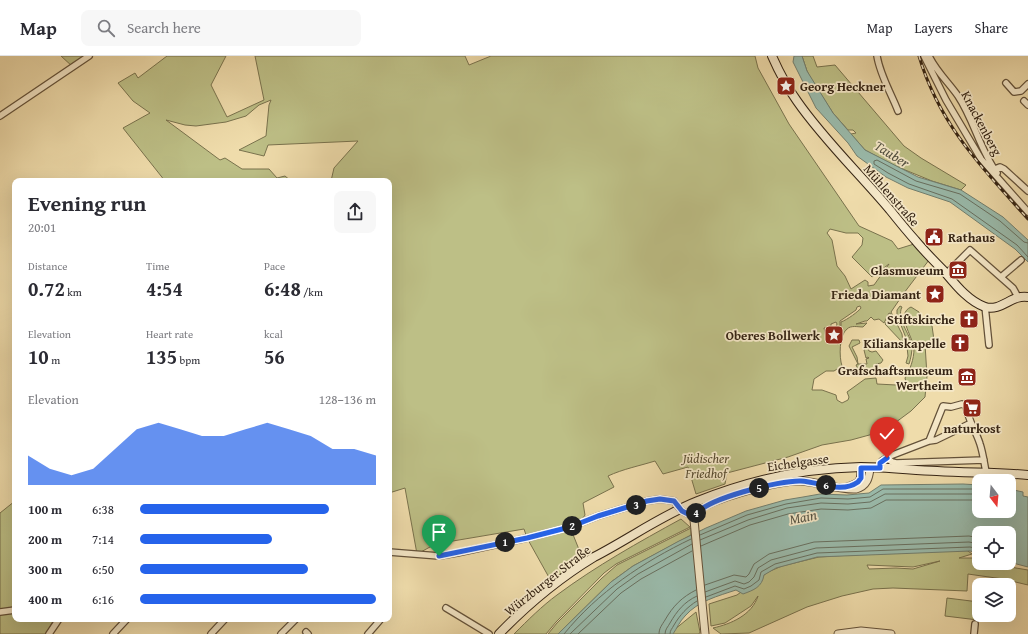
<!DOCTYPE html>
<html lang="en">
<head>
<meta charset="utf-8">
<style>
  :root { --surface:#fff; --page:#f7f7f7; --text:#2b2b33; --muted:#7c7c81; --line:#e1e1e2; --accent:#2563eb }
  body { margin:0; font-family:"Gentium Book Plus",serif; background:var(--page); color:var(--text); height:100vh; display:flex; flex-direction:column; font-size:15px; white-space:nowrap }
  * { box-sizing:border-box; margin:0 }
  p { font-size:13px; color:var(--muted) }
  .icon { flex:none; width:22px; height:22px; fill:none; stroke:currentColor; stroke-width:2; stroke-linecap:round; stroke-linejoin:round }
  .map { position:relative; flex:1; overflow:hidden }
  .side { position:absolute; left:12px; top:122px; width:380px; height:444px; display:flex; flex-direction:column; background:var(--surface); border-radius:8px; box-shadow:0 4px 16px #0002 }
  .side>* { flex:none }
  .needle { width:26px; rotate:164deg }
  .fabs { position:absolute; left:972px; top:418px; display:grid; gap:8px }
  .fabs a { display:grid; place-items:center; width:44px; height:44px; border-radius:8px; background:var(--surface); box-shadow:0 4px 16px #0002; font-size:20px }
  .pin { position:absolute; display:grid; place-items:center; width:34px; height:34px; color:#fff; margin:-41px -17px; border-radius:50% 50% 50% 0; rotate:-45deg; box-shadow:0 0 4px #0007 }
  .pin .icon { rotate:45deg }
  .km { position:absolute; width:20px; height:20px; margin:-10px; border-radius:50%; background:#222; color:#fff; font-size:11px; line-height:20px; text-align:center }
  .round { display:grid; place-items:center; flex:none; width:42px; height:42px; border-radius:8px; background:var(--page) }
  .summary { display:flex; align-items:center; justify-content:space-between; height:68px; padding:0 16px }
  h1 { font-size:22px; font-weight:800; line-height:30px }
  .figures { display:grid; grid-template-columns:repeat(3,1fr); gap:6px; height:68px; padding:4px 16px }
  .figures div { display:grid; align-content:center }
  .figures b { font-size:20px; font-weight:800 }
  .figures small { font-size:11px; font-weight:400 }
  .figures p { font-size:11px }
  .chart { height:112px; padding:8px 16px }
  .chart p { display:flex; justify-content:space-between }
  .chart svg { width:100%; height:72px; margin-top:4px; fill:var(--accent); opacity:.7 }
  ul { padding:0 16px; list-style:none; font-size:13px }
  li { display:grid; grid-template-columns:64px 48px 1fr; align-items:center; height:30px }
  li i { height:10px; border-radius:5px; background:var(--accent) }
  header { display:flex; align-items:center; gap:24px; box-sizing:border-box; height:56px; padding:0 20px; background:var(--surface); border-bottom:1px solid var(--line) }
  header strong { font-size:19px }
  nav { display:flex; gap:22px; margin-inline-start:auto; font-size:14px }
  .search { width:280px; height:36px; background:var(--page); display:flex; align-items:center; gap:10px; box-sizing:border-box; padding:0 14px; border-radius:8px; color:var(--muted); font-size:15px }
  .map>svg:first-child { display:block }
  .green { fill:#bdbf86; stroke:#79724d; fill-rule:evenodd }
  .water { fill:#9abbac; stroke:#727f6f }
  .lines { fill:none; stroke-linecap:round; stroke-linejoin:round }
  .shore { stroke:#687060; stroke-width:1 }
  .minor-casing { stroke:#64523a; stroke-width:8 }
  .tertiary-casing { stroke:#64523a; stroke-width:9 }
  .secondary-casing { stroke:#352414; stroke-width:10 }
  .minor { stroke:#f5e8c8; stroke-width:5.5 }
  .tertiary { stroke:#f5e8c8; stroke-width:7 }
  .secondary { stroke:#f5e8c8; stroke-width:8 }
  .rail-casing { stroke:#352414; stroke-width:3 }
  .rail { stroke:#f5e8c8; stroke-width:1.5; stroke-dasharray:4.5; stroke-linecap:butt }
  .minor-bridge-casing { stroke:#64523a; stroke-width:8; stroke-linecap:butt }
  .minor-bridge { stroke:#f5e8c8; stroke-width:5.5 }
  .route-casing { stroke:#fff; stroke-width:8 }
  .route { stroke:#2563eb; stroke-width:5 }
  .labels { text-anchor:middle; stroke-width:3.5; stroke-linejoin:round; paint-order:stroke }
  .poi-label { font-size:13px; font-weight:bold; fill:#352414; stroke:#f5e8c8; text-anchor:end }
  .street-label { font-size:13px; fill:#352414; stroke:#f5e8c8 }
  .park-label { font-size:13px; font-style:italic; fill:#574b30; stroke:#f5e8c8 }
  .water-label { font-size:14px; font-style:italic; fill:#535142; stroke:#f5e8c8 }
</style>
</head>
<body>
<header>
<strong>Map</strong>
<div class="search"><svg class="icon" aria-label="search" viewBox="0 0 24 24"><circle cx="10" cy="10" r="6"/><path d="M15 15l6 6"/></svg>Search here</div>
<nav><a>Map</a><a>Layers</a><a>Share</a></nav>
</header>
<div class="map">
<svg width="1028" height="578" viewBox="0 0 1028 578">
  <rect width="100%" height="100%" fill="#efdcab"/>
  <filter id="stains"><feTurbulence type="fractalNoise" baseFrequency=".005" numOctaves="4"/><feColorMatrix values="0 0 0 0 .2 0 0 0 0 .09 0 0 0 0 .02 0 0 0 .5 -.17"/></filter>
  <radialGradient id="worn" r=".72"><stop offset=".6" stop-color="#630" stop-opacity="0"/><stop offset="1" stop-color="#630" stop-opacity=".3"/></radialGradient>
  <path class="green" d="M61,0H84V3L73,11Z
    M167,0H226L211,29L227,61L264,44L255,0H465L469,9L491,0H755L758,12L789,68L859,170L892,185L898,193L914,188L929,204L904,237L891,256L902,278L903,287L885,268L891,258L889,257L884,267L879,263L874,264L871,261L867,265H865L856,268L867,267L863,271C858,271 851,269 847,273C839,279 839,301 842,310L834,315H826L814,323L812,334H822L836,339L837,344L842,347L848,344L849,341L847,336L865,323L876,322L877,328L896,329L906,326L905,322C910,314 914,303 914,293C913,280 895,258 911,251L919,256L920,259L932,270L934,284L925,288L927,320L925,341L911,355L884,375L851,384L822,389L788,401L727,417L725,428L696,438L688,411L663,418L655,405C639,410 623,413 608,420L614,431L583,447L585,459L579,468L570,471L582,501L551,525L527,482L524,473L441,487L430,491L417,498L405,432L389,437V125H331L334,112L358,85L268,89L264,100L239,94L266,80L269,49L271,44L259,49L246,60L226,66L196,70L185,69L166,64L220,104L225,102L242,113H269L277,122L285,120L291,125H165L123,72L150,57L133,45L118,27L135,17L138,22ZM830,173L846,177H858L863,182L862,189L852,201L872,221L889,208L874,229L868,230V226L865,224L851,233L845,220L837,210L832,184L827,177ZM860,250L861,252C859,255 847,264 841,266V276L838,288L830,285L827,286L824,272L831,270V268L836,266L837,268L836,271L840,276V265L856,254L857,251Z
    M802,0H813L817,11L835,9L904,90L921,102L966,129L961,134L932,125L893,109L865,94L851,78L856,77L853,74H848L833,57L811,23L807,15Z
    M900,250L902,251C896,263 910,277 912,290C912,296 911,302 909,308L906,307L908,300L906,282L897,259V254Z
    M832,272H834L840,277L838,285L830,282L828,275Z
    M852,284H859L860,287L852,291L857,301L858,308H867L866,303L869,302L868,301L866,302L864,294L867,291L869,295L872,296L876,295L883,304L881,307L876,308V312L857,316V311L856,309L858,308L849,290Z
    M15,445V563H54L46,578H0V457Z
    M681,463L690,471L616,508L604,517L556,566L546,578H514C528,564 542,550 557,539C596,510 639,486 681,463Z
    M691,472V479L633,510L611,526L558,578H548L557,567L602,522L617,509Z
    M964,492L972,498L959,502H972L979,500V507H1003L1010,511L1028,514V529L1003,523L968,518L967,535L893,532L873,533L842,540L807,551L749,577L721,578L713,572C731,568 752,559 758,540L751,550L725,567L711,570L709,548L737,539L768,516L782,510L819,501ZM940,505L913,513L896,512L869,513L867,509L913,511Z
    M947,542L979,546L978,564L945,560Z
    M696,556L700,576L699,578H669Z"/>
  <path class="water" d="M794,0H802L807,15L833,57L865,94L918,121L961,134L1003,161L1028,184V206L1015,193L950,146L908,132L886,121L857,100L848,87L816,52L793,6Z
    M963,428L979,429V455H1009V433L1023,436V440L1028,441V511L1009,506V477H979V497L970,495L817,501L776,512L764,519C762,531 754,534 743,538L736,534C718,540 698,545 685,560C680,565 677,572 673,578H558L611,526L633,510L679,485L706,472L746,455L785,444L803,441L820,438L847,439L869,437L881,429Z"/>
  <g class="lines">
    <path class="shore" d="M1028,187L1024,186L1000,165L960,138L916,125L877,104L874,105V108L888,117L909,128L952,143L1017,189L1028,201
      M700,479L747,459L786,448L821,442L848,443L870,441L883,433H979
      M700,484L748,464L787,452L821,447L848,448L870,446L885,438H979
      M701,490L750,469L788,458L821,453L848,454L871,452L886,444H979
      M705,529L734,519L746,521L749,518L754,508L769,498L814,486L969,480L979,482
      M705,536L735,525L744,528L749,526L754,521L758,512L771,504L816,492L969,486L979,488
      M706,541L735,530L744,533L751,530L759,524L761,516L775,508L817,497L970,491L979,493
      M564,578C598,536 643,506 691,483
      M570,578L617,533L638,518L692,488
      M578,578L621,537L641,523L692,495
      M659,578C659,572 662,569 665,564C673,550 682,541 696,534
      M665,578C665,573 668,571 670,567C677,555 684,546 697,540
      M670,578C670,574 672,573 674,569C680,559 687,551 697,545"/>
    <g class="minor-casing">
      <path id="minor" d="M877,0C880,19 891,37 898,55
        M924,0L946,44L981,103L1028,156
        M929,0C936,15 949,27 958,40C974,64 980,94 997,117
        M1006,27L1014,36L1021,35L1028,28
        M1024,45L1028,49
        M0,60L89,0
        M995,113L1000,111L1004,113L1028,135
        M946,218L970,194L1013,232L1018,241
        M1001,221L1021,204
        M985,250L989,289
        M929,385L943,350L951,351L962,348L966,350C968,364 976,375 980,388C983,397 984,406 986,416
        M887,402L892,406L896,407L984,404
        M880,412L882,405L890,400L929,385L936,384L971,367
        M389,496L439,500L457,497L527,482L570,471L598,460L647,445L660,443L674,445L676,448
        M446,552L489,578
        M0,556L15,554
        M306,576L308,578
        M49,578L59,563
        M113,578L127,563
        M211,578L225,563
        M281,578L296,563
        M368,578L381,563
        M974,578L975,568"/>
    </g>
    <g class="tertiary-casing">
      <path id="tertiary" d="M847,431C861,427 861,425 861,411
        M705,578L694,464L697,456C710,442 781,424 801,425C819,426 839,434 856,433C867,430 869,422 870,412
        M838,578L861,575L891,578"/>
    </g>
    <g class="secondary-casing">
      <path id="secondary" d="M772,0C779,16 787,31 797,45C824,84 859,117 890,154C898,164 906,174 915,184C924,195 934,205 944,215C955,228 968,245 985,251C1001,256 1012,238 1028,241
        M499,578C526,550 561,521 594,501C629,483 662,459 698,445C750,424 805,412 861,411C886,411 912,414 937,415C967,417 998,416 1028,419"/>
    </g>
    <use href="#minor" class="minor"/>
    <use href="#tertiary" class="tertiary"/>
    <use href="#secondary" class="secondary"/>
    <g class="rail-casing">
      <path id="rail" d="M919,0C939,68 982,112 1028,163"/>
    </g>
    <use href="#rail" class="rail"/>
    <g class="minor-bridge-casing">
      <path id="minor-bridge" d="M676,448L682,455L690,459"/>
    </g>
    <use href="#minor-bridge" class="minor-bridge"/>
  </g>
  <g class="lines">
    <g class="route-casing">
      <path id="route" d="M439,500L527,482L570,471L598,460L647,445L660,443L674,445L682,455L690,459L695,460C703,443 781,424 801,425C820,426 841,438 858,426L861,422V412H880V407L887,402"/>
    </g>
    <use href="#route" class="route"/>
  </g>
  <defs>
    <g id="sight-square" transform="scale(1)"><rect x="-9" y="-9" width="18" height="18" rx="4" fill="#8f2418" stroke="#f5e8c8"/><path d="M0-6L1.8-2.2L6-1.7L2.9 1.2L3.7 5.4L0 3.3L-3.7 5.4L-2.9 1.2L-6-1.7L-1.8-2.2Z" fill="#fff"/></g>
    <g id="civic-square" transform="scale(1)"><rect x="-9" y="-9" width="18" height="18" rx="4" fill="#8f2418" stroke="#f5e8c8"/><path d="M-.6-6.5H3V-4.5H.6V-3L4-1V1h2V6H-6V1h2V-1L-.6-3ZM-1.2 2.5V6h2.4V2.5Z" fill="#fff"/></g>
    <g id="museum-square" transform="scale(1)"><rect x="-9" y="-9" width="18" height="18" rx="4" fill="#8f2418" stroke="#f5e8c8"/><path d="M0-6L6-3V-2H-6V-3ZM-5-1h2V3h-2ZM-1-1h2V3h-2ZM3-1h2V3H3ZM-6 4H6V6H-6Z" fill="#fff"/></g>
    <g id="church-square" transform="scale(1)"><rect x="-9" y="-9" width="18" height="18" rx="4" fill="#8f2418" stroke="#f5e8c8"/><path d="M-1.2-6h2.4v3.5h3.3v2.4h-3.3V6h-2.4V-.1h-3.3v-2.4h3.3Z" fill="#fff"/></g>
    <g id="supermarket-square" transform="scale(1)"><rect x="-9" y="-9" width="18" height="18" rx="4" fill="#8f2418" stroke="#f5e8c8"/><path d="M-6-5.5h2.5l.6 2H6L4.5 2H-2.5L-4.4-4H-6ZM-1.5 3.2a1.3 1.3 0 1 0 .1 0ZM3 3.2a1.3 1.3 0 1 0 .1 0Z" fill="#fff"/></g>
  </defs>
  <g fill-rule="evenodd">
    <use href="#sight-square" x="786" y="30"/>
    <use href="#civic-square" x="934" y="181"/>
    <use href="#museum-square" x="958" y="214"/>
    <use href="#sight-square" x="935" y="238"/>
    <use href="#church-square" x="969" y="263"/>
    <use href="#sight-square" x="834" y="279"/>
    <use href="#church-square" x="960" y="287"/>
    <use href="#museum-square" x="967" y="321"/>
    <use href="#supermarket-square" x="972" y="352"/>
  </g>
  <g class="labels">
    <g class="poi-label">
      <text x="800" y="35" text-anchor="start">Georg Heckner</text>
      <text x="948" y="186" text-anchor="start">Rathaus</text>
      <text x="944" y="219">Glasmuseum</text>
      <text x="921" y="243">Frieda Diamant</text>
      <text x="955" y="268">Stiftskirche</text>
      <text x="820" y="284">Oberes Bollwerk</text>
      <text x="946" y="292">Kilianskapelle</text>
      <text x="953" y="319">Grafschaftsmuseum<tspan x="953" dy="15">Wertheim</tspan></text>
      <text x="972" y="377" text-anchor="middle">naturkost</text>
    </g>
    <g class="street-label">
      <text transform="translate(982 67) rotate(62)" y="5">Knackenberg</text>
      <text transform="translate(892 139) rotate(49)" y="5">Mühlenstraße</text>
      <text transform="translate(798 406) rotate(-8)" y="5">Eichelgasse</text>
      <text transform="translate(547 524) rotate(-38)" y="5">Würzburger Straße</text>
    </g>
    <g class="park-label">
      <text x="706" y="407">Jüdischer<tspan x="706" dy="15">Friedhof</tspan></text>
    </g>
    <g class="water-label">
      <text transform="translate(892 98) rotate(32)" y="5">Tauber</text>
      <text transform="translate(803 461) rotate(-11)" y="5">Main</text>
    </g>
  </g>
  <rect width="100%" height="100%" filter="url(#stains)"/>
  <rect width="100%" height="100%" fill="url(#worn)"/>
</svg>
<div class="fabs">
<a><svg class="needle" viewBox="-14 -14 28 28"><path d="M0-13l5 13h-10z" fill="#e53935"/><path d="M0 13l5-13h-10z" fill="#7c7c81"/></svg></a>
<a><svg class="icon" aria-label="locate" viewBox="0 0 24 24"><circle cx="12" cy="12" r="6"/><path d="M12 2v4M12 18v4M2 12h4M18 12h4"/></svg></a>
<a><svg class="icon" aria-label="layers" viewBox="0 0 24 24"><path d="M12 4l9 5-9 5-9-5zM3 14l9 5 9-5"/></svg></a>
</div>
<div class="pin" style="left:439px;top:500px;background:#1e9e55"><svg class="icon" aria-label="arrive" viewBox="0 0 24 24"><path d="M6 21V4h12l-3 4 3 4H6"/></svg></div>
<div class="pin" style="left:887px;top:402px;background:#d93025"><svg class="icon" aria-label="check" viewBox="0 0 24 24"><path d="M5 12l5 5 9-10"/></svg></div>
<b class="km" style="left:505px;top:486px">1</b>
<b class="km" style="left:572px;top:470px">2</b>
<b class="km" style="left:636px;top:449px">3</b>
<b class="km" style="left:696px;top:457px">4</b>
<b class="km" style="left:759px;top:432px">5</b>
<b class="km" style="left:826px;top:429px">6</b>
<section class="side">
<div class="summary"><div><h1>Evening run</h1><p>20:01</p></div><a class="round"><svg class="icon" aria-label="share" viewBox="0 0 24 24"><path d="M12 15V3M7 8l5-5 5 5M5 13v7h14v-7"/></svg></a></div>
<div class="figures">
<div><p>Distance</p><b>0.72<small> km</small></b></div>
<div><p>Time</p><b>4:54</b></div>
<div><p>Pace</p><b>6:48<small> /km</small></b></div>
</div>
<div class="figures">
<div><p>Elevation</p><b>10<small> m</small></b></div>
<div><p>Heart rate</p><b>135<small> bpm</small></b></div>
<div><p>kcal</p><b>56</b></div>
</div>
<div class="chart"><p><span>Elevation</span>128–136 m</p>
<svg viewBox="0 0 160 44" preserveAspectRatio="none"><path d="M0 44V26L10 34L20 38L30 34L40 22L50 10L60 6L70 10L80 14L90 14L100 10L110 6L120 10L130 14L140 22L150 22L160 26V44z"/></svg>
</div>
<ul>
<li><b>100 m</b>6:38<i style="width:80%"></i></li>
<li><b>200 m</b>7:14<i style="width:56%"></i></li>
<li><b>300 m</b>6:50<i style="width:71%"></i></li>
<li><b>400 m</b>6:16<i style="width:100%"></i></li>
</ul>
</section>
</div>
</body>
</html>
